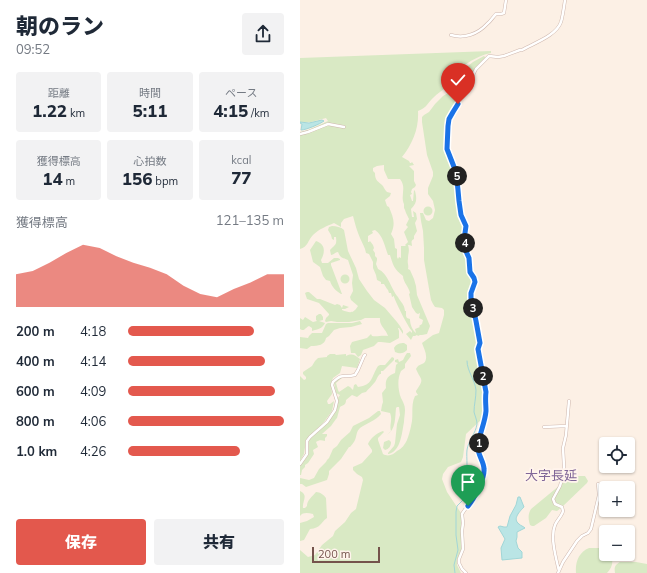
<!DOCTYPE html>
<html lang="ja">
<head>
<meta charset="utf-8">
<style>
  :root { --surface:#fff; --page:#f2f2f3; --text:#1f2937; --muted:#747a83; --accent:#e3584d }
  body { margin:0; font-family:Mulish,"Noto Sans JP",sans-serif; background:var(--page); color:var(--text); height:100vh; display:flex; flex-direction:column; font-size:15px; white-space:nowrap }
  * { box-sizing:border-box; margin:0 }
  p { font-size:13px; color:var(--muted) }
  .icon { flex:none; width:22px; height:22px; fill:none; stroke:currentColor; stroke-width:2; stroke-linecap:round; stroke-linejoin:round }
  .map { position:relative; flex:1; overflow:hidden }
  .panel { display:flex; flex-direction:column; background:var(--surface); width:300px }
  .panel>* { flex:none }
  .fabs { position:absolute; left:299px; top:437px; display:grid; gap:8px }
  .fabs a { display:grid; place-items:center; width:36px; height:36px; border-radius:4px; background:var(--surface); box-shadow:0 1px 3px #0004; font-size:20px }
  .scale { position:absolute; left:12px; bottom:10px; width:68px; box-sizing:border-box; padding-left:4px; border:2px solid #74534b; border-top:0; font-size:11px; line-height:14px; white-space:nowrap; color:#74534b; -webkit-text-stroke:3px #fff4ec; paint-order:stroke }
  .pin { position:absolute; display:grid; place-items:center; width:34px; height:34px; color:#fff; margin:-41px -17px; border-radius:50% 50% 50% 0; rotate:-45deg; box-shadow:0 0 4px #0007 }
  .pin .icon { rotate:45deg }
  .km { position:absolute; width:20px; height:20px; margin:-10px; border-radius:50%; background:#222; color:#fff; font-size:11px; line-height:20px; text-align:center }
  .round { display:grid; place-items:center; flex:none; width:42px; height:42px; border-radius:4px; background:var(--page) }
  .head { display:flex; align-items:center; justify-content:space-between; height:68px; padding:0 16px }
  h1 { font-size:22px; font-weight:800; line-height:30px }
  .figures { display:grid; grid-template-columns:repeat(3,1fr); gap:6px; height:68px; padding:4px 16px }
  .figures div { display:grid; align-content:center; border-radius:4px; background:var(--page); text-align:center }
  .figures b { font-size:17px; font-weight:800 }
  .figures small { font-size:11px; font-weight:400 }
  .figures p { font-size:11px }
  .chart { height:112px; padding:8px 16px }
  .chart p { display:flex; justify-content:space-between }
  .chart svg { width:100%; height:72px; margin-top:4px; fill:var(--accent); opacity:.7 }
  .button { display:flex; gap:8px; margin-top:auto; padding:8px 16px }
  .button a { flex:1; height:46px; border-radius:4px; background:var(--accent); color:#fff; font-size:16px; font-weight:800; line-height:46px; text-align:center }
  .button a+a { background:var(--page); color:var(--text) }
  ul { padding:0 16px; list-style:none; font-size:13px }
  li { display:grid; grid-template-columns:64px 48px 1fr; align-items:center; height:30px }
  li i { height:10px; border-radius:5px; background:var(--accent) }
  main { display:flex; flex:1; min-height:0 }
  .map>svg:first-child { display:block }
  .green { fill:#d9e9c4; fill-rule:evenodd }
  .water { fill:#bae5e5; stroke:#a1d6d7 }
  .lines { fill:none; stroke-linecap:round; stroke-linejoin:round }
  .stream { stroke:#a1d6d7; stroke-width:1 }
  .minor-casing { stroke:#cfb8af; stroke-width:3.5 }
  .minor { stroke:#fff; stroke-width:2.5 }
  .route-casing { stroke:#fff; stroke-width:8 }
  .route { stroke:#1a73e8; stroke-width:5 }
  .labels { text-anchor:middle; stroke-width:3.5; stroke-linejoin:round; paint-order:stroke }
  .quarter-label { font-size:13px; fill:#806698; stroke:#fff4ec }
</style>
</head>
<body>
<main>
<section class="panel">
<div class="head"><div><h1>朝のラン</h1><p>09:52</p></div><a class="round"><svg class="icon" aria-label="share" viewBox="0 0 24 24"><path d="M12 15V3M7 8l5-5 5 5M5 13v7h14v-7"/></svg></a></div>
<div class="figures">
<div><p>距離</p><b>1.22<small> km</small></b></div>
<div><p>時間</p><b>5:11</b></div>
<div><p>ペース</p><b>4:15<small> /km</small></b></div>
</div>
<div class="figures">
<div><p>獲得標高</p><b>14<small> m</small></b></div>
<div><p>心拍数</p><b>156<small> bpm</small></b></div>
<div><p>kcal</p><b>77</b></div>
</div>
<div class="chart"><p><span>獲得標高</span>121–135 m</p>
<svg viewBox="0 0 160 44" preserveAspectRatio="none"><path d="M0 44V24L10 22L20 17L30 11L40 6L50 8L60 13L70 17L80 20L90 24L100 31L110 36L120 38L130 33L140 29L150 24L160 24V44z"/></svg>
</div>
<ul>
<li><b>200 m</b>4:18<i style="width:81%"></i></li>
<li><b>400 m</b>4:14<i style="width:88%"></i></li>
<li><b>600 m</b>4:09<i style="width:94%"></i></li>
<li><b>800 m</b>4:06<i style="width:100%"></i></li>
<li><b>1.0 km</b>4:26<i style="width:72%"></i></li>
</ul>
<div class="button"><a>保存</a><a>共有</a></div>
</section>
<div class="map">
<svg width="347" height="573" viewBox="0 0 347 573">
  <rect width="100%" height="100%" fill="#fcf0e5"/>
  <path class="green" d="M191,51V53C180,55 162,64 157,74C155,79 155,84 150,87C148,88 146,88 144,89C141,91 137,94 134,97C127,103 128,107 118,111C119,128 113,143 102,157L109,161L110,163H111L112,162L114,165L109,166L114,171V181L116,185L115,187L112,189L111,192L112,194L110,195L112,201H113L114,190L115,191C117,199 117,203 111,209L112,217H114L113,211L116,213L117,219L115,223L117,231L114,236V239C110,241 112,243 112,246L109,245H108C110,252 108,252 108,259C107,263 109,265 108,269L110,270L114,279L116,286L117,295L130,326L127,334L122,335H120L118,336L117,335L115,336H113L111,340L106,334L110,331L112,333V331C108,327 96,303 94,297V296L92,297L91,293H89L88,290L87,289L84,284H81V282L77,280L76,275L73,268V262L69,254L66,253C65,247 62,243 60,238C57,231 55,224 53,216L44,219L41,223V227L34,223C27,226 19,229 13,235C8,240 8,247 0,249V132L8,130L28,121L26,118L11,122H0V58ZM84,165V170L88,179H100C107,188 100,195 104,204V208L105,210L106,213L109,219L106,225L108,227L104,232L108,242L105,245L106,246H101V258L99,257L98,259L97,257V249L95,248L94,239L91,234C96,223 93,217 89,207L87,206L85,200L90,196L91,193L87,192C85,190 84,188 83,186C78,181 75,181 75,173L73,171V168L77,166ZM75,230C83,235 85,247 88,255H90C93,265 94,269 103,276C103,282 109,287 110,293L109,294L112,307L116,313L118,314L120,313L119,318L123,320L122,324L119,326L120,327L115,329L116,333C112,330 110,324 110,319L107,318L106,316V311H105C104,303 101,303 98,297C91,289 88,273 78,269L76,264L77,260V258L75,256V253L73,250L74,248L73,245L70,241L69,242H68V236L73,233L72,231Z
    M184,56L185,57V58L175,68L170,78L163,87L161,98L150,116L147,125L146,142L155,172L158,200L161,216L165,226L164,249L168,259L170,272L173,278L174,282L170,292L179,343L178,349L185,392L184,396L185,411L183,418L166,434L163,457L161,462L148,467L143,474L142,479L147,492L161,513L162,548L157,560V565L161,573H0V550L8,557L15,555L22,545L33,536L35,531L45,522L51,513L56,509L63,480L62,477L57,474L53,470V467L62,463L72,452V450L68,444C70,439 76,433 83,431L84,432L78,438V440L83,454C88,457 93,455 97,451C99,450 103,447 104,445C108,441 111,427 112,421C113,413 111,404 115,396L118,395L116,392V391C125,378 121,381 116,369C118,365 120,365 124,363C129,357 124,349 122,343L133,335L139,333L144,315V310L142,308L135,307L133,304L131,300L124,260V248L123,231L121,221L120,213H123L126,220L129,221L133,218L135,210L133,201L128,194V188L133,176V172L127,155L122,122V117L124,115L129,112L135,104L143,96L153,90L156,86L168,66L173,62Z
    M123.5 211a4.5 4.5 0 1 1 9 0a4.5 4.5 0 1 1-9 0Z
    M32,226C36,226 41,227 44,230L48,251L56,268L59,279L67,291L74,300L85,308L97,322L100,326L103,331V334L99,328H98L99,331V338L90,343L81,342H78L74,346L63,350L61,355L58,357L55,353H51L50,346L52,342L67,338L71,334L72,336C77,337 82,335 88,336C86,329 79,326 80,318H65L61,320L49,322H37L31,321L26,322L25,321L26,318L29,315V314L19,303L7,299L5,293L7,292H9L17,299H20L35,305L37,304L40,305L42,308L43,305L49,307L45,309H42V310C50,313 53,314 58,306L51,300L50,297L53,291L52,283L53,275L48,260C42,257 41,259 38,252C35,252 34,255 31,255L30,250C35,244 37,246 36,237H34V240L32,239L31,235L28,230L29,227Z
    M16,241C26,244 25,253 21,260L22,263H28L34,258H38L40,259V260L31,263V265L42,294H41C36,291 32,287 30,281L26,280L23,276L20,267L13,262L10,250Z
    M40.5 279a4.5 4.5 0 1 1 9 0a4.5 4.5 0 1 1-9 0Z
    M19,314H21L23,317V320L19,321L25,323C22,329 18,329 12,331V328L9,326C5,328 4,332 0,329V318L3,320L5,317L13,322L17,321L16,320V316Z
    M60,321L62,324L51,327L40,328L34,330L29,336L26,338C25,345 18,346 11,346L7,349L0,348V337L8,338L9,336L12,333H22L26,324L28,323H52Z
    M104,343L107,345V350C103,354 100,354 95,352L94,348C96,344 100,343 104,343Z
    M107,353H110L111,356L105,364V368L101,371C97,379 98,390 101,398C103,402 105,405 105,410C105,414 104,418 104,422C102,432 101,452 88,454V453L94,446L95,443L97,424L100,415L99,407H97L96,408C95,418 96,429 87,435L91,431C89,425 93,420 90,413L81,411L82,405L83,402L82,393L86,388C85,380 87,376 95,373L96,365L98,363L95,362V360L98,359L99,362L103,360L105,356Z
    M30,354H35L36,355L46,354V356C52,353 55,355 60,359L57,368L42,366L40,373L33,378L31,384L32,394L27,401L28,404H30L34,401L32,411L24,422L6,441L4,454L0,461V376L4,380L6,379V377L3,374V372L12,366L15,361L18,358L27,357V356Z
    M92,357L94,358V360L83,371H81V374H80C77,377 77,379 75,382C72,386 68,389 66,392L62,393L57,397L52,395L46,400C46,405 43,405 40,407L37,418L36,419L31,426L22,434H27V436L25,438V441C21,440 19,440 16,442L18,447L13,450L14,454L8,463L5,465V467L2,470L1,475H0V465L7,455L9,439L28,422L35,410L38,398L40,395L36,393L34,383L39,377H43L36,383L38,390L39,392L48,386L50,387L53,390L54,385L56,384L58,387C73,385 71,377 78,366L80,365H85Z
    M78,411H80L81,414C75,421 67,423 60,428C56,432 57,435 55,440C54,442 52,445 50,447H49L41,459L29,471V474L27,480L6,487L2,484H0V478L9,480L14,478L19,469L26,462L27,460L29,458L33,449L37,446L41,440L50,432L53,426L69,418Z
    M89,440L91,442C91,446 89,449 85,450L83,448L84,442Z
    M271,476H285L288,481L287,483L261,508L257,511L252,510L246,518L234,526H232L230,525C228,518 228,514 231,509Z
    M0,491C9,495 2,501 3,508H5L7,506C7,500 12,497 16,492C20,492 24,495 26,498L27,518C20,523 21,528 10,529L4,540L0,541V523L7,521L14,517L13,514C8,513 3,512 0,516Z
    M289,548H299L306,550V554H311C314,561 312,568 307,573H276C275,562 279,552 289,548Z
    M320,562H336L347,564V573H315C314,567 315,565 320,562Z"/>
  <path class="water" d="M22,120L24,121C20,124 6,130 1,130L2,124L0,123V122L9,123Z
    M218,497H220L224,507C220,511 212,519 219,524C221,526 223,526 225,528L217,532V537L216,541L218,548L222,552V558L202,560L201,548L205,539L198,527L200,526L204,527H207L210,516L216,505Z"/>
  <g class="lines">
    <path class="stream" d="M155,573L154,565L158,550L156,535V512L157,506L164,499V496L158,484C160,481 162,481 164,478C169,472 166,457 167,450C168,441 176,433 177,424C177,420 175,416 174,412C174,405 176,398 176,390C175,380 167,371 167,361"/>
    <g class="minor-casing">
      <path id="minor" d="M151,35C164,39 178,34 187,24C191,21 193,17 196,14H201L204,13L206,0
        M0,134L8,132L28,124L44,127
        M244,427L266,426
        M0,464L7,454V441L10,437L27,422L35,410L37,401L32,385L33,382C44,372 43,378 55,375L58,370L64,356L65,355
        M259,571C256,558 250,537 255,525C257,520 262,516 263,511L262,507L255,504L253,499L260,486L264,472V466L263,448L266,435L269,401
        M166,573L162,569L159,563V559L163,549L162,531L163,523L162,514C165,509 168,506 171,501C176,495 183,482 184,474C186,464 178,456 178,447C178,437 184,424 186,414C187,407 185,399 186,392L178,349L180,343L176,321L171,298V293L175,282L174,278L171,272L169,258L165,249V240L166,226L161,215L159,201L158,190L156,172L147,149V143L148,126L153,111L158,104L164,88L171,79L176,69L189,56L198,57L204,56L220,50H222C234,43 256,36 261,22C263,15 264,7 265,0
        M258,573L263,562L277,541L282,536L288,533L291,529L299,495L298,484"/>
    </g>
    <use href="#minor" class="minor"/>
  </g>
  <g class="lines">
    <g class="route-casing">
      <path id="route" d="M158,104L153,112L149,119L148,126L147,149L156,172L158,190L159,201L161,215L166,226L164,240L165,249L169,258L170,272L174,278L175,282L171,293V298L176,321L180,343L178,349L186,392C185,399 186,405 186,411C185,424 178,436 178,448C178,455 184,462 184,469C185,478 174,499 168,506"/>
    </g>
    <use href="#route" class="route"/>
  </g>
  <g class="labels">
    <g class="quarter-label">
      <text x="251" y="480">大字長延</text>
    </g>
  </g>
</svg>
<div class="fabs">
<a><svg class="icon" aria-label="locate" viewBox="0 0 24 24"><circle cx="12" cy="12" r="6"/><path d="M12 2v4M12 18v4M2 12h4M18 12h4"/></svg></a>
<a>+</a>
<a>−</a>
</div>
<div class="scale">200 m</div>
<div class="pin" style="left:168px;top:506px;background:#1e9e55"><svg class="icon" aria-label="arrive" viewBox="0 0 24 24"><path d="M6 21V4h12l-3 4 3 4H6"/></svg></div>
<div class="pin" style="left:158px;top:104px;background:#d93025"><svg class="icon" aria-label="check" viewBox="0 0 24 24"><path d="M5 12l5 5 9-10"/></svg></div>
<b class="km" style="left:179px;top:443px">1</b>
<b class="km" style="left:183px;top:376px">2</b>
<b class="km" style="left:173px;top:308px">3</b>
<b class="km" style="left:165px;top:243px">4</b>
<b class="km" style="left:157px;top:176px">5</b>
</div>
</main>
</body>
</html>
